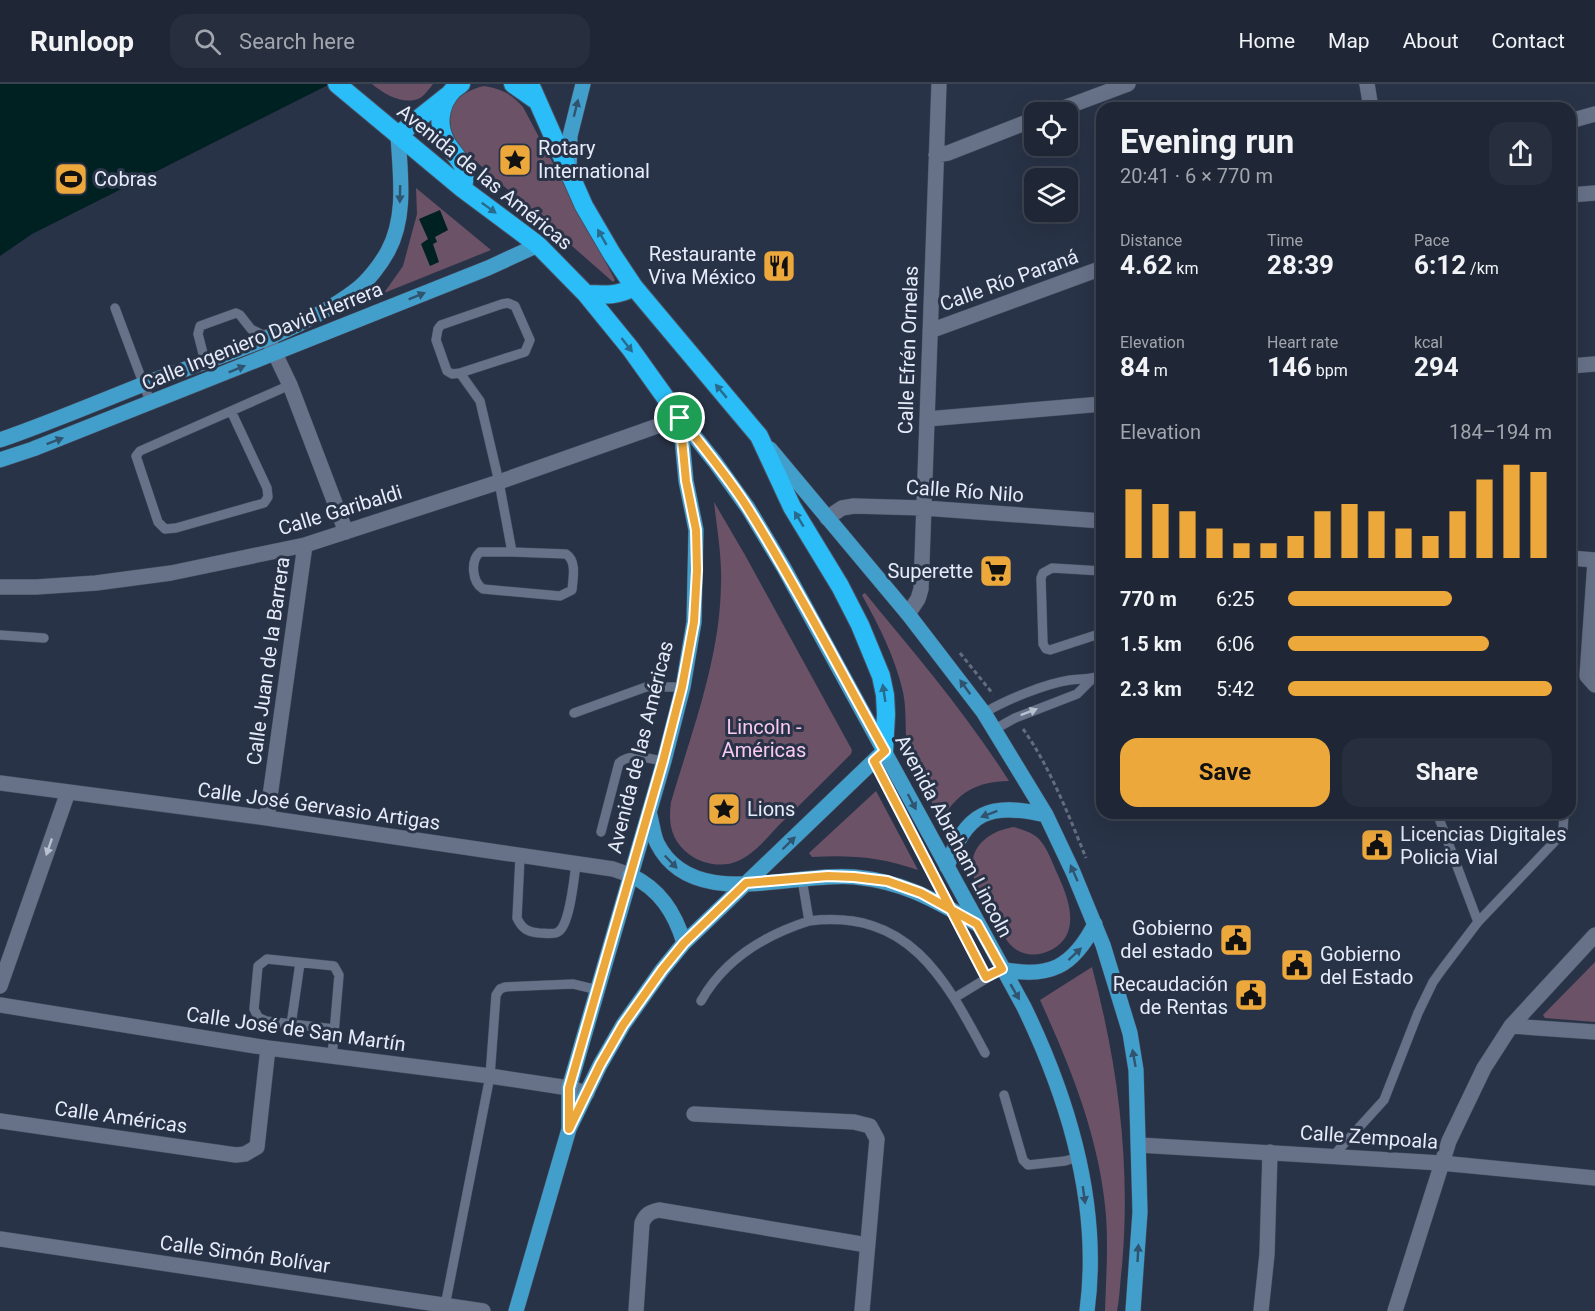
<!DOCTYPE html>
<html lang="en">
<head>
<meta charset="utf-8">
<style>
  :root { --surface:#1f2635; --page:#272e3d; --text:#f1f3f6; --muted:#a1a5ad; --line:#3c4350; --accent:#eda83c }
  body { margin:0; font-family:Roboto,sans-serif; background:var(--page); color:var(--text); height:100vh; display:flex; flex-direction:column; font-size:22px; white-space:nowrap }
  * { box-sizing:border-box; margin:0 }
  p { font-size:20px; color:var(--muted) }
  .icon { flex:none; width:33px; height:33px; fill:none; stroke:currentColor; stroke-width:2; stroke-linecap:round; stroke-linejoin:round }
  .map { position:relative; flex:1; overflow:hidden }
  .sheet { position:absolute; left:1096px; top:18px; width:480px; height:717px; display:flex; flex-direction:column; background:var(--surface); border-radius:18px; box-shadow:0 6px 24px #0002,0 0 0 2px var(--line) }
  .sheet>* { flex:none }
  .fabs { position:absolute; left:1024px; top:18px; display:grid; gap:12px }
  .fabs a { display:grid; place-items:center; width:54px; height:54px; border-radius:12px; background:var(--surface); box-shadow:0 6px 24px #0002,0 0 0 2px var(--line); font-size:30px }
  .pin { position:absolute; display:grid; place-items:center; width:51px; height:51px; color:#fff; margin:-26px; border:3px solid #fff; border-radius:50%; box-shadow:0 2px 6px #0007 }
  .round { display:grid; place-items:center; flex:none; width:63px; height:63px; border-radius:18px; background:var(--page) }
  .headline { display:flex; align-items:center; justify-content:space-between; height:102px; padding:0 24px }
  h1 { font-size:33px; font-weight:700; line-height:45px }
  .figures { display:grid; grid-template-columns:repeat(3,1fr); gap:9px; height:102px; padding:6px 24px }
  .figures div { display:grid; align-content:center }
  .figures b { font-size:26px; font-weight:700 }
  .figures small { font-size:16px; font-weight:400 }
  .figures p { font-size:16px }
  .chart { height:168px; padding:12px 24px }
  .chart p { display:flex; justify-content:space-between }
  .chart svg { width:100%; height:108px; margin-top:6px; stroke:var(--accent); stroke-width:6 }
  .cta { display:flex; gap:12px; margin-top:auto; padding:12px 24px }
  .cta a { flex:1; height:69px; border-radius:18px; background:var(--accent); color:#111; font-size:24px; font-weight:700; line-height:69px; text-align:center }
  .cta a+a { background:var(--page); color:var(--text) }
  ul { padding:0 24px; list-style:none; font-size:20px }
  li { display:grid; grid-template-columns:96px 72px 1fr; align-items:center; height:45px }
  li i { height:15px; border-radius:8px; background:var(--accent) }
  header { display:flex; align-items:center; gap:36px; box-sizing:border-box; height:84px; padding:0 30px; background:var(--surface); border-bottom:2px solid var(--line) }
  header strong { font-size:28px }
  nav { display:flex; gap:33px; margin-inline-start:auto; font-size:21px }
  .search { width:420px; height:54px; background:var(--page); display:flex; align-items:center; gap:15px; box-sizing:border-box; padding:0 21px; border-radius:18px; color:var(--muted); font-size:22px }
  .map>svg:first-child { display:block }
  .green { fill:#6b5267 }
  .water { fill:#002122 }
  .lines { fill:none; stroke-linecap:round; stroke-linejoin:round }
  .lane-casing { stroke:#495062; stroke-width:10 }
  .street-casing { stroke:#495062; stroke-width:16 }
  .primary-casing { stroke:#495062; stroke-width:16 }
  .highway-casing { stroke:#495062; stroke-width:20 }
  .path { stroke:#646d7e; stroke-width:3; stroke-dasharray:4.5 3; stroke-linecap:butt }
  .lane { stroke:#677289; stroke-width:9 }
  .street { stroke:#677289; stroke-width:15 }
  .primary { stroke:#429fcb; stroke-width:15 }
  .highway { stroke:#2abdf7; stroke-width:18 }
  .oneway { fill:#30536f }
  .oneway2 { fill:#296a8d }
  .oneway3 { fill:#b9c1d1 }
  .route-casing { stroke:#fff; stroke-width:12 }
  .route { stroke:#eda83c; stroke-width:8 }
  .labels { text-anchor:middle; stroke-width:6; stroke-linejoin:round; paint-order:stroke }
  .poi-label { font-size:20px; fill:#e5ebf8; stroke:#293347; text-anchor:start }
  .street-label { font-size:20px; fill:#e5ebf8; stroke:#293347 }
  .park-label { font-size:20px; fill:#fac9f1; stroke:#293347 }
</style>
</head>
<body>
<header>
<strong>Runloop</strong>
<div class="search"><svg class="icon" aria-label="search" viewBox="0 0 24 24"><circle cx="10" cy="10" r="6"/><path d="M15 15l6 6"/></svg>Search here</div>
<nav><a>Home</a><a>Map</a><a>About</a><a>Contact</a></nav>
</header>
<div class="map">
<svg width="1595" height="1227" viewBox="0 0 1595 1227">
  <rect width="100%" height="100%" fill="#293347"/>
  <path class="green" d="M372,0H433C429,5 425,11 420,14C404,22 384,10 372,0Z
    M484,2C502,5 511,10 523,23L615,196L613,198L456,60C443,30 451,10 484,2Z
    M416,104L491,166L384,209L403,182L417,130Z
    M714,418L745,471L852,666L851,670C827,694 803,718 779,741C767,754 754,770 738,777C723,784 702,780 690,771C671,757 668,740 671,718C692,647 720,575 721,500C722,473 717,445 714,418Z
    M865,509C915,570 966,629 1009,697C975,698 959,708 941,736L910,677C903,656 908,631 903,608C895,573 879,542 862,511Z
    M876,707L918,786C880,773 851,771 812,773L809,769Z
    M1014,743C1023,746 1032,748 1039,755C1047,764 1051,775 1056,787C1067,810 1083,848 1053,865C1041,872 1025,873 1014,864C1004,856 998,840 992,829C987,819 978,808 975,797C964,766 987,747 1014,743Z
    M1595,878V938L1545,934L1543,931Z
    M1092,883C1118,981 1131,1080 1122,1182C1120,1197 1120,1212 1117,1227H1105C1106,1192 1109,1156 1105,1121C1097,1048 1070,982 1040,916Z"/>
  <path class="water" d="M0,0H330L32,150L0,172Z
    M440,126L448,146L435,153L437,158L433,160L439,178L430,182L421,160L428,155L419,135Z"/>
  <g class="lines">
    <g class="lane-casing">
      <path id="lane" d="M115,224L151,320
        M205,277L198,250L200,242L236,229L240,231L251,245L267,253
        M460,289L525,268L530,256L515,222L508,219L502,220L441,241L438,245L436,256L447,287L452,290L460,289L480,317L499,398L512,468L566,470C577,477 573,494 572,506L560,512L483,505C472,498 470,477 480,468H512
        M231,327L267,404L268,413L264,419L176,444L165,445L158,438L136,372L140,367L290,301
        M1102,487L1052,484L1043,489L1041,494L1043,560L1046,565L1050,566L1102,549
        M0,551L44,554
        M574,629L646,603H683
        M984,629C1006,616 1044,600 1070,596C1082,594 1091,596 1102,591
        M995,645L1015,634L1077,610L1091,596
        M1437,729L1478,838
        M601,748L619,679C631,668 649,675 664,677
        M520,773L517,834C522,845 528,848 539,849C545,849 553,851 558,848C570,841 574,794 576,780
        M809,837C908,825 944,892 985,969
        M956,913L1002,885
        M701,917C724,876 765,851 809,837L802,795
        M291,941L300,879
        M332,973L339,891L334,882L267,875L258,882L254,925L258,933L266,937L334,945
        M1004,1011L1023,1076L1028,1081L1065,1077L1079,1073
        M1333,1072L1384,1016L1418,929L1433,898L1443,884L1478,838L1558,754L1563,747L1564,729
        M445,1222L490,992L496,911L500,905L505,903L573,900L598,906"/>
    </g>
    <g class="street-casing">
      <path id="street" d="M1367,0L1371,24
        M1053,28L1128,0
        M1570,37L1595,30
        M936,71L948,69L1035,35
        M1570,111L1595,109
        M930,247L1102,184
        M267,253L290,301L346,448
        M1570,282L1595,280
        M927,335L1102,320
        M827,434L842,424L854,422L924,424L1102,437
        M1570,474L1595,476
        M1595,478L1587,592L1595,601
        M0,503H36L96,499L171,489L305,461L499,398L680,334
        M908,530L918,515L921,505L939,0
        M0,699L267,734L613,785L630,791
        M267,734L305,461
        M0,902L68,708
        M0,921L268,964L490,992L569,1004L587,1009
        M1511,942L1595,948
        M694,1030L854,1038L870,1042L877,1055L862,1227
        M0,1037L236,1071L245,1070L257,1063L268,964
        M1139,1061L1441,1079L1595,1094
        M0,1155L483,1227
        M636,1227L642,1139C646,1130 650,1128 659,1126L867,1161
        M1261,1227L1267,1170L1270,1068
        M1395,1227L1449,1057L1484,984L1511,942L1595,851"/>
    </g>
    <g class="primary-casing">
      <path id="primary" d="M569,87L570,52L583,0
        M680,334L715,378L748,424L784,484L1024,923C1069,1016 1101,1122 1087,1227
        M0,356C49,339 96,319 144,300C211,275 300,249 356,206C368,197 381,180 388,167C407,132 400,89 398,51
        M770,365L908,530L984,629L1046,731L1073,788L1103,861L1130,949L1136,986L1140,1128L1133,1227
        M0,376L33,365L488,184L538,161
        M649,728C652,738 653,750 657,759C692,829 794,787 855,793C905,798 934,816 977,840
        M947,783C966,727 990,718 1046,731
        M630,791C660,805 675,829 684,859
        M1002,885C1049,895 1073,883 1095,840
        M569,1045V1004L664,677L683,603L694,538L696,446L686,397L680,334
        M516,1227L569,1045L600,981L623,941L662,886L684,859L884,667"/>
    </g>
    <g class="highway-casing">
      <path id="highway" d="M337,0L463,105L538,161L586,210L630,264L680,334
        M461,0C441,12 435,38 446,58C451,67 462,77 464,86C465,92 464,99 463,105
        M513,0L537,17
        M530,0L584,122L612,170L634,203L759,352L792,423L840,502L860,541L881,592L885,611L886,630L884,667
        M398,51L447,12
        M586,210C605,211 618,212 634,203"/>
    </g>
    <path class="path" d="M960,569L993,610
      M1023,645C1049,681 1069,732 1086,774
      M965,853L981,884"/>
    <use href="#lane" class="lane"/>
    <use href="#street" class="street"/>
    <use href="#primary" class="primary"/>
    <use href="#highway" class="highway"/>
  </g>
  <defs><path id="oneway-solid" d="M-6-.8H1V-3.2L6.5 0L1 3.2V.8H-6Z" transform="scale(1.5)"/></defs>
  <g class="oneway">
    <use href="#oneway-solid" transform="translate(576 24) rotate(-76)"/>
    <use href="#oneway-solid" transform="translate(400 110) rotate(91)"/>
    <use href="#oneway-solid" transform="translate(417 212) rotate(-22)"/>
    <use href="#oneway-solid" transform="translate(237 285) rotate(-22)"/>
    <use href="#oneway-solid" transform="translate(55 357) rotate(-21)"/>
    <use href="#oneway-solid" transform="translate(965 603) rotate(-126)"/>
    <use href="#oneway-solid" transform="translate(912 718) rotate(62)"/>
    <use href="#oneway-solid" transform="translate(989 730) rotate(159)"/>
    <use href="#oneway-solid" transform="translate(789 759) rotate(-44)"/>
    <use href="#oneway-solid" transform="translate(671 778) rotate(46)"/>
    <use href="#oneway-solid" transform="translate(1074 789) rotate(-114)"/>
    <use href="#oneway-solid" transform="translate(1075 870) rotate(-43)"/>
    <use href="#oneway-solid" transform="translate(1015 908) rotate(60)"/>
    <use href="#oneway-solid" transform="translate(1134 974) rotate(-100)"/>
    <use href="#oneway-solid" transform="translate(1084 1111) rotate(82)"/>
    <use href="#oneway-solid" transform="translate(1138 1169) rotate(-87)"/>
  </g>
  <g class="oneway2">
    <use href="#oneway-solid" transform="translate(489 124) rotate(36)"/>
    <use href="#oneway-solid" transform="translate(602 153) rotate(-120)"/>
    <use href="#oneway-solid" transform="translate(627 261) rotate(52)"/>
    <use href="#oneway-solid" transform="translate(721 307) rotate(-130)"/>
    <use href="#oneway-solid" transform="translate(799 435) rotate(-121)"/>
    <use href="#oneway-solid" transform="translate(884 609) rotate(-99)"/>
  </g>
  <g class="oneway3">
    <use href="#oneway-solid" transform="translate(1029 628) rotate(-21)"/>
    <use href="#oneway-solid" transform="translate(49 763) rotate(109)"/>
  </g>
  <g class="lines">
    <g class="route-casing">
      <path id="route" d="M680,334L686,397L696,446L697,486L694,538L682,603L663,677L569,1004V1045L600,981L623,941L662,886L684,859L746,799L828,792L854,793L887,797L921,809L977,840L1002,885L986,893L874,677L885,667C840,587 798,504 749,426C729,394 704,364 680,334"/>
    </g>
    <use href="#route" class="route"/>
  </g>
  <defs>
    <g id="sight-square" transform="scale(1.725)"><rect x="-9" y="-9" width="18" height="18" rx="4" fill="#eda83c" stroke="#293347"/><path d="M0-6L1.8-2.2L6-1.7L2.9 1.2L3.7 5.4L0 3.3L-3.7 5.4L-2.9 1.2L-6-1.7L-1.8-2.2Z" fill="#111"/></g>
    <g id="stadium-square" transform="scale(1.725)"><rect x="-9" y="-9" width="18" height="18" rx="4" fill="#eda83c" stroke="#293347"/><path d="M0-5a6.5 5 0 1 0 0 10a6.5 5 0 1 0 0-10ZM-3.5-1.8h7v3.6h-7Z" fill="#111"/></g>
    <g id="restaurant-square" transform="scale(1.725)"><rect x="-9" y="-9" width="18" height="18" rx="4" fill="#eda83c" stroke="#293347"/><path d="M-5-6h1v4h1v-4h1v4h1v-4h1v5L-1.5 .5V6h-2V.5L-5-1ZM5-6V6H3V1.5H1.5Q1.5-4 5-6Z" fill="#111"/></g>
    <g id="supermarket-square" transform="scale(1.725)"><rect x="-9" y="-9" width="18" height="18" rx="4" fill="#eda83c" stroke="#293347"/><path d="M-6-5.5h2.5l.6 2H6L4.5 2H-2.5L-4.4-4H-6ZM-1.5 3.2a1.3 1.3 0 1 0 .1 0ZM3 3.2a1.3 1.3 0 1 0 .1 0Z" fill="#111"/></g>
    <g id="civic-square" transform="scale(1.725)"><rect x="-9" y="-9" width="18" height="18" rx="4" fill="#eda83c" stroke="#293347"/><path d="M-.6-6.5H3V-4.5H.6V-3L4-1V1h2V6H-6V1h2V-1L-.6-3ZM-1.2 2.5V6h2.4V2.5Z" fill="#111"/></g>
  </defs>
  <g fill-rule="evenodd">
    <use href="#sight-square" x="515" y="76"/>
    <use href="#stadium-square" x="71" y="95"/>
    <use href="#restaurant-square" x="779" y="182"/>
    <use href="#supermarket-square" x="996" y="487"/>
    <use href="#sight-square" x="724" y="725"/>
    <use href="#civic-square" x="1377" y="761"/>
    <use href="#civic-square" x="1236" y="856"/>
    <use href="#civic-square" x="1297" y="881"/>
    <use href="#civic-square" x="1251" y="911"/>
  </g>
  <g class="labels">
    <g class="poi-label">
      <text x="538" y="71">Rotary<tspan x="538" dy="23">International</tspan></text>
      <text x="94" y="102">Cobras</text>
      <text x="756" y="177" text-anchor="end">Restaurante<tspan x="756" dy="23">Viva México</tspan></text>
      <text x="973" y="494" text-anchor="end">Superette</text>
      <text x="747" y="732">Lions</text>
      <text x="1400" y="757">Licencias Digitales<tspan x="1400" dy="23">Policia Vial</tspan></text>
      <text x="1213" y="851" text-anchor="end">Gobierno<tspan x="1213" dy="23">del estado</tspan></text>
      <text x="1320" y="877">Gobierno<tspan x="1320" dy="23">del Estado</tspan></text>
      <text x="1228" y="907" text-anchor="end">Recaudación<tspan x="1228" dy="23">de Rentas</tspan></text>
    </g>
    <g class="street-label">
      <text transform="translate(485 93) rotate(39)" y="7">Avenida de las Américas</text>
      <text transform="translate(1009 196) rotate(-20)" y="7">Calle Río Paraná</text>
      <text transform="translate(262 252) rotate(-22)" y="7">Calle Ingeniero David Herrera</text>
      <text transform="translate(908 266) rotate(-88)" y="7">Calle Efrén Ornelas</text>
      <text transform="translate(965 407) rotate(4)" y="7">Calle Río Nilo</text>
      <text transform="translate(340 426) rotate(-17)" y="7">Calle Garibaldi</text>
      <text transform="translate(268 577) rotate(-82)" y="7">Calle Juan de la Barrera</text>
      <text transform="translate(640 663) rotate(-76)" y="7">Avenida de las Américas</text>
      <text transform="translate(319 722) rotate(8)" y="7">Calle José Gervasio Artigas</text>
      <text transform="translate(954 752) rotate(62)" y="7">Avenida Abraham Lincoln</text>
      <text transform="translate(296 945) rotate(8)" y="7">Calle José de San Martín</text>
      <text transform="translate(121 1033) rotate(8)" y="7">Calle Américas</text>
      <text transform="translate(1369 1053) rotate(4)" y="7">Calle Zempoala</text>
      <text transform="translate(245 1170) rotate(8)" y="7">Calle Simón Bolívar</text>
    </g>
    <g class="park-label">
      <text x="764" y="650">Lincoln -<tspan x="764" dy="23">Américas</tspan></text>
    </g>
  </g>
</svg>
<div class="fabs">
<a><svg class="icon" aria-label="locate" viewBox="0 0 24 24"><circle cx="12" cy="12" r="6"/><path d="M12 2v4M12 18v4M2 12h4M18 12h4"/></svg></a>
<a><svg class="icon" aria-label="layers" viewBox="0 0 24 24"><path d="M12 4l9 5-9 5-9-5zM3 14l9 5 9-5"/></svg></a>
</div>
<div class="pin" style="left:680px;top:334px;background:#1e9e55"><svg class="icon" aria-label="arrive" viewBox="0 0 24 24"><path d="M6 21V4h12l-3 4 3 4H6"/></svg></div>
<section class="sheet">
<div class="headline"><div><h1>Evening run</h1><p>20:41 · 6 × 770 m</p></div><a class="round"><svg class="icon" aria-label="share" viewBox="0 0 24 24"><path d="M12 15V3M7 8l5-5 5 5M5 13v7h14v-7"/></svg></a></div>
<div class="figures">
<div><p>Distance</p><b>4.62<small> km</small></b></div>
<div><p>Time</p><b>28:39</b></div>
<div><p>Pace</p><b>6:12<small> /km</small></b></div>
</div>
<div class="figures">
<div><p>Elevation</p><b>84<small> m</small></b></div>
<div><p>Heart rate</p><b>146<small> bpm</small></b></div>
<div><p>kcal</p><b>294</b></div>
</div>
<div class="chart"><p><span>Elevation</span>184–194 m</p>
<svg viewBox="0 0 160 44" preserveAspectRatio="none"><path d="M5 44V16M15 44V22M25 44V25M35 44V32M45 44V38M55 44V38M65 44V35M75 44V25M85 44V22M95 44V25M105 44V32M115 44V35M125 44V25M135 44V12M145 44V6M155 44V9"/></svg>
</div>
<ul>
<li><b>770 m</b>6:25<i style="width:62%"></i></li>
<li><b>1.5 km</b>6:06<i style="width:76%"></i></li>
<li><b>2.3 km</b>5:42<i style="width:100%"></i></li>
</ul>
<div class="cta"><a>Save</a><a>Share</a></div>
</section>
</div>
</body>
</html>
